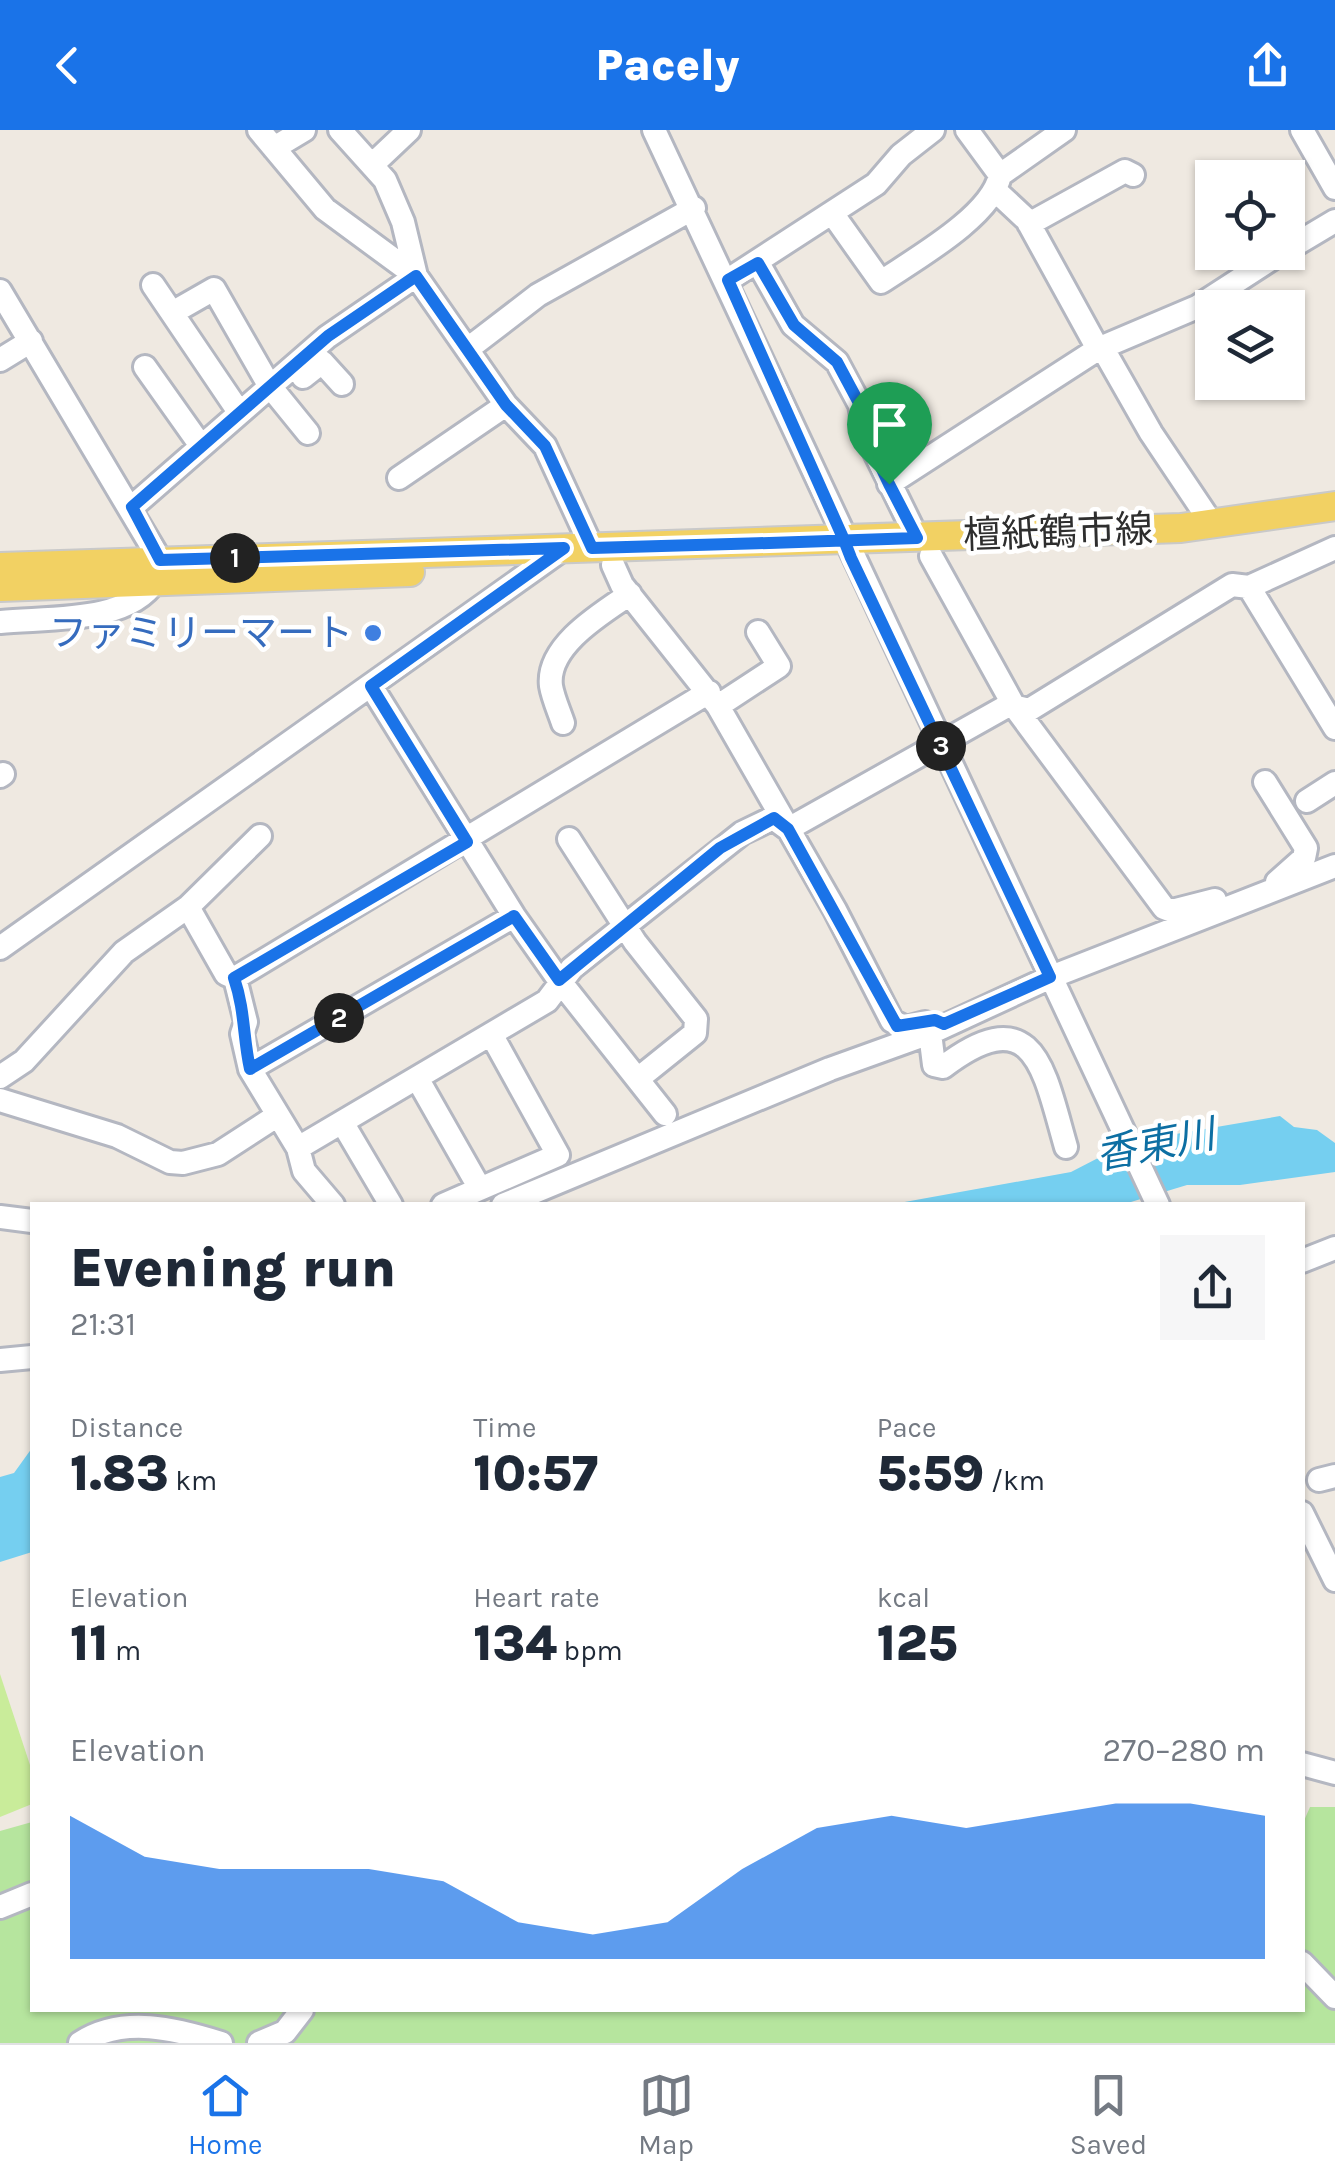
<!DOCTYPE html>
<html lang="en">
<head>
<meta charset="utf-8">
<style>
  :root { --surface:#fff; --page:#f6f6f7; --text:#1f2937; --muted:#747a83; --line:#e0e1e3; --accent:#1a73e8 }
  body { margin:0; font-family:Karla,"Noto Sans JP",sans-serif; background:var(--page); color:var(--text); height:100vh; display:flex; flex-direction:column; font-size:38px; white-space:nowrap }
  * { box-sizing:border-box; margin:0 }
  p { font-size:32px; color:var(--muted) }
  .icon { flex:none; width:55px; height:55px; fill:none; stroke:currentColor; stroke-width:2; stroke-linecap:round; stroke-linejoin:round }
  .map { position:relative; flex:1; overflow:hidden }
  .drawer { position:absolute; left:30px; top:1072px; width:1275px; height:810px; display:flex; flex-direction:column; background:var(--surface); border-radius:0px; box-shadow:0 2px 8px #0004 }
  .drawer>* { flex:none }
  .controls { position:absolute; left:1195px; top:30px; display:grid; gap:20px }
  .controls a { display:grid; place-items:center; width:110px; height:110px; border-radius:0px; background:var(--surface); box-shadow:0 2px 8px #0004; font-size:50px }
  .pin { position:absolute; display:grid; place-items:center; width:85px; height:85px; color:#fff; margin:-102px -42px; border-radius:50% 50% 50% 0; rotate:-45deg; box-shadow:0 0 10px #0007 }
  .pin .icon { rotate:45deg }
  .km { position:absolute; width:50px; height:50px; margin:-25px; border-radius:50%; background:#222; color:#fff; font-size:28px; line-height:50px; text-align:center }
  .round { display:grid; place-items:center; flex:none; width:105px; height:105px; border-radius:0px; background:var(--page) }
  .summary { display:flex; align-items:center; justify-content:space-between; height:170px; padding:0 40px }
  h1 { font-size:55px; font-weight:800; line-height:75px }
  .metrics { display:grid; grid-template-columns:repeat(3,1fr); gap:15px; height:170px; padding:10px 40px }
  .metrics div { display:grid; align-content:center }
  .metrics b { font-size:50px; font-weight:800 }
  .metrics small { font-size:28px; font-weight:400 }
  .metrics p { font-size:28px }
  .chart { height:280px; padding:20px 40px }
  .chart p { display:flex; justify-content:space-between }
  .chart svg { width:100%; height:180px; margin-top:10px; fill:var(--accent); opacity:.7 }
  header { display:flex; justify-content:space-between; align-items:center; height:130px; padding:0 40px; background:var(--accent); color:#fff; font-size:45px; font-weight:800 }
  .dock { display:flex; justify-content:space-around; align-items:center; height:140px; border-top:2px solid var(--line); background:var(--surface); font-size:28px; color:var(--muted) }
  .dock a { display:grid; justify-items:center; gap:5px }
  .dock .current { color:var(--accent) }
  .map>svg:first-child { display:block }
  .green { fill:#b6e59e }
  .pitch { fill:#c9ec9a }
  .water { fill:#75cff0 }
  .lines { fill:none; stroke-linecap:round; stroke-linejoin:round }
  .minor-casing { stroke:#b4b7c1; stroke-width:28 }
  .major-casing { stroke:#c9c9c9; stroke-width:32 }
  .minor { stroke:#fff; stroke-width:22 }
  .major { stroke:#f2d163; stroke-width:28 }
  .route-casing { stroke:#fff; stroke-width:20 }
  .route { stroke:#1a73e8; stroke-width:12 }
  .shop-dot { fill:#3f7fe0; stroke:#fff; stroke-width:4 }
  .labels { text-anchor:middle; stroke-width:9; stroke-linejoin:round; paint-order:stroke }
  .street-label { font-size:38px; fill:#2e2e2e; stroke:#fff }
  .shop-label { font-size:38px; fill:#366cbe; stroke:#fff; text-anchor:end }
  .water-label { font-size:40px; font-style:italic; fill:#0d6fa3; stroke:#fff }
</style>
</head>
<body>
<header><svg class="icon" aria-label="back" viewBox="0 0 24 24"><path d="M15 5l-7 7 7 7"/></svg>Pacely<svg class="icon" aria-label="share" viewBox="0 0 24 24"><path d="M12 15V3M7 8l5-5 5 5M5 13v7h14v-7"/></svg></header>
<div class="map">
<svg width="1335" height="1913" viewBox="0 0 1335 1913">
  <rect width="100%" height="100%" fill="#efe9e1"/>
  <path class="green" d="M1310,1677H1335V1913H0V1701L32,1692V1880H1302L1303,1693Z"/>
  <path class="pitch" d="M0,1544L32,1641V1674L0,1687Z"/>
  <path class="water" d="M1280,986L1294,997L1317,1000L1335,1013V1042L1240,1055H1187L1121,1075H888L1071,1042L1102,1026L1164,1006Z
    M32,1318V1422L0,1432V1347L14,1343Z"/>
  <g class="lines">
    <g class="minor-casing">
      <path id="minor" d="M259,0L325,79L416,146L506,275L545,316L592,418
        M654,0L1158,1075
        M1302,0L1335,58
        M274,18L304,0
        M372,35L409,0
        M1000,45L1064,0
        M832,83L881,152C915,129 992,86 1000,45L967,0
        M1029,94L1125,41L1133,45
        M1288,119L1335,91
        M758,133L793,195L837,232L860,275L865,302L917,408
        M728,150L876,54L901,25L933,0
        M153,155L239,282
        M0,161L160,430
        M172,183L214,159L269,255L308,303
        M1102,217L1151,303L1212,394
        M469,218L538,165L694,78
        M1098,219L1197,177L1282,122
        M0,230L31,211
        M145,237L201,316
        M303,247L322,232L342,254
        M399,348L506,275
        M889,354L1098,219L1027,90L997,62
        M132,377L327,207L416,146L403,92L385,50L340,0
        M931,426L1014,576L1164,778L1172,781L1215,770
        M613,435L622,455L718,576L835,780L892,891L906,898L925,893
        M1249,457L1335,598
        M0,492C46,487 127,494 155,451
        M371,556L514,786L559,850L665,984
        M709,562L235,848L246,892L242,904L250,939L298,1018L547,871L572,838L742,703L773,688L788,699L1009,575L1029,580L1232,455L1249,457L1335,418
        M718,576L779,536L758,502
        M563,593C559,581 553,568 551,556C546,516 602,483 630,464
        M0,646L3,644
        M1265,652L1306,718L1304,728L1277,752
        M1307,671L1335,653
        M569,709L635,812L696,889L695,903L639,948
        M0,818L564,418
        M235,848L226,844L188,777L260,706
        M930,903L934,935L943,937C1035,867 1044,941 1066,1017
        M250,939L514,786
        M0,947L24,931L124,822L188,777
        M417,948L479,1057
        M0,970L117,1006L170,1032L183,1033L218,1024L275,987
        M342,992L391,1075
        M298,1018L304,1041L333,1075
        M443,1075L558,1025L491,904
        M503,1075L830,939L930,903L1051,847L1335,736
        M0,1087L32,1091
        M1302,1131L1335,1118
        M0,1230L32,1227
        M1319,1350L1335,1346
        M1302,1383L1335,1450
        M1302,1634L1335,1643
        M0,1777L32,1764
        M1302,1833L1335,1867
        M80,1913C123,1885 176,1899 221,1913
        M259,1913L285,1902L302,1880"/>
    </g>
    <g class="major-casing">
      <path id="major" d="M0,437L1181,398L1335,376
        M0,457L410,442"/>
    </g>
    <use href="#minor" class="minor"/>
    <use href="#major" class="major"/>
  </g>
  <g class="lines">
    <g class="route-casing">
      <path id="route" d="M889,354L917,408C809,412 700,415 592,418L545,316L506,275L416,146L328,206L132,377L160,430L564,418L371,556L467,712L234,848C245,880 243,907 250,939L514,786L559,850L720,718L774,688L788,699L897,896L935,890L944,894L1050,847L851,428L844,410L728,150L758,133L794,195L837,232L860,275L864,302L889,354"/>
    </g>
    <use href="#route" class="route"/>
  </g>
  <circle class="shop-dot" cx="373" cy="503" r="10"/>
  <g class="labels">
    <g class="street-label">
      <text transform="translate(1058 402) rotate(-2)" y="13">檀紙鶴市線</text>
    </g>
    <g class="shop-label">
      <text x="353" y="516">ファミリーマート</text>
    </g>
    <g class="water-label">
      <text transform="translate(1155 1014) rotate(-11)" y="14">香東川</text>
    </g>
  </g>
</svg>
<div class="controls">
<a><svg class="icon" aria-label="locate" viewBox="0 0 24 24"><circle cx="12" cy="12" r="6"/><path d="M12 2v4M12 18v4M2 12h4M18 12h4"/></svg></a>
<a><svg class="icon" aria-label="layers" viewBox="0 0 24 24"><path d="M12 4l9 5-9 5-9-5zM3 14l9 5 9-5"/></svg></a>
</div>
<div class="pin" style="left:889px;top:354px;background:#1e9e55"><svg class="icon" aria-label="arrive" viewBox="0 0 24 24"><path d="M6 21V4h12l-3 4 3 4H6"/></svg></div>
<b class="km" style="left:235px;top:428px">1</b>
<b class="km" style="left:339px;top:888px">2</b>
<b class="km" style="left:941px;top:616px">3</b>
<section class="drawer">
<div class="summary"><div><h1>Evening run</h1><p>21:31</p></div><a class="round"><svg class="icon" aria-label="share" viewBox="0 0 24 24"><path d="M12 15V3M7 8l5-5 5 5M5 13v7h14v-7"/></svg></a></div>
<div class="metrics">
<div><p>Distance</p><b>1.83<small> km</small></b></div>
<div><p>Time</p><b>10:57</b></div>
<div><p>Pace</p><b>5:59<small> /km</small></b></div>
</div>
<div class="metrics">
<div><p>Elevation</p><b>11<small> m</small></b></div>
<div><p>Heart rate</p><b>134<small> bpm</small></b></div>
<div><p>kcal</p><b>125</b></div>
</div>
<div class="chart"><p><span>Elevation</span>270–280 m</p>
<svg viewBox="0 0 160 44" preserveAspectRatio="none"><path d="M0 44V9L10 19L20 22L30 22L40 22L50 25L60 35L70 38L80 35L90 22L100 12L110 9L120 12L130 9L140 6L150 6L160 9V44z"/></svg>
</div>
</section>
</div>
<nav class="dock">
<a class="current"><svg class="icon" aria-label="home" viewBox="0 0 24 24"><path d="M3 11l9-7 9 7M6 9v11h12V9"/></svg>Home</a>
<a><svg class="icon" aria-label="map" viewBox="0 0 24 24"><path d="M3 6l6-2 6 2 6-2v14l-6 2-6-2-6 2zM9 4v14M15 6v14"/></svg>Map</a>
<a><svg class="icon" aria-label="saved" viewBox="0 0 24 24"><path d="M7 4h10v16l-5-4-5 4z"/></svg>Saved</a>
</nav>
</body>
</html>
